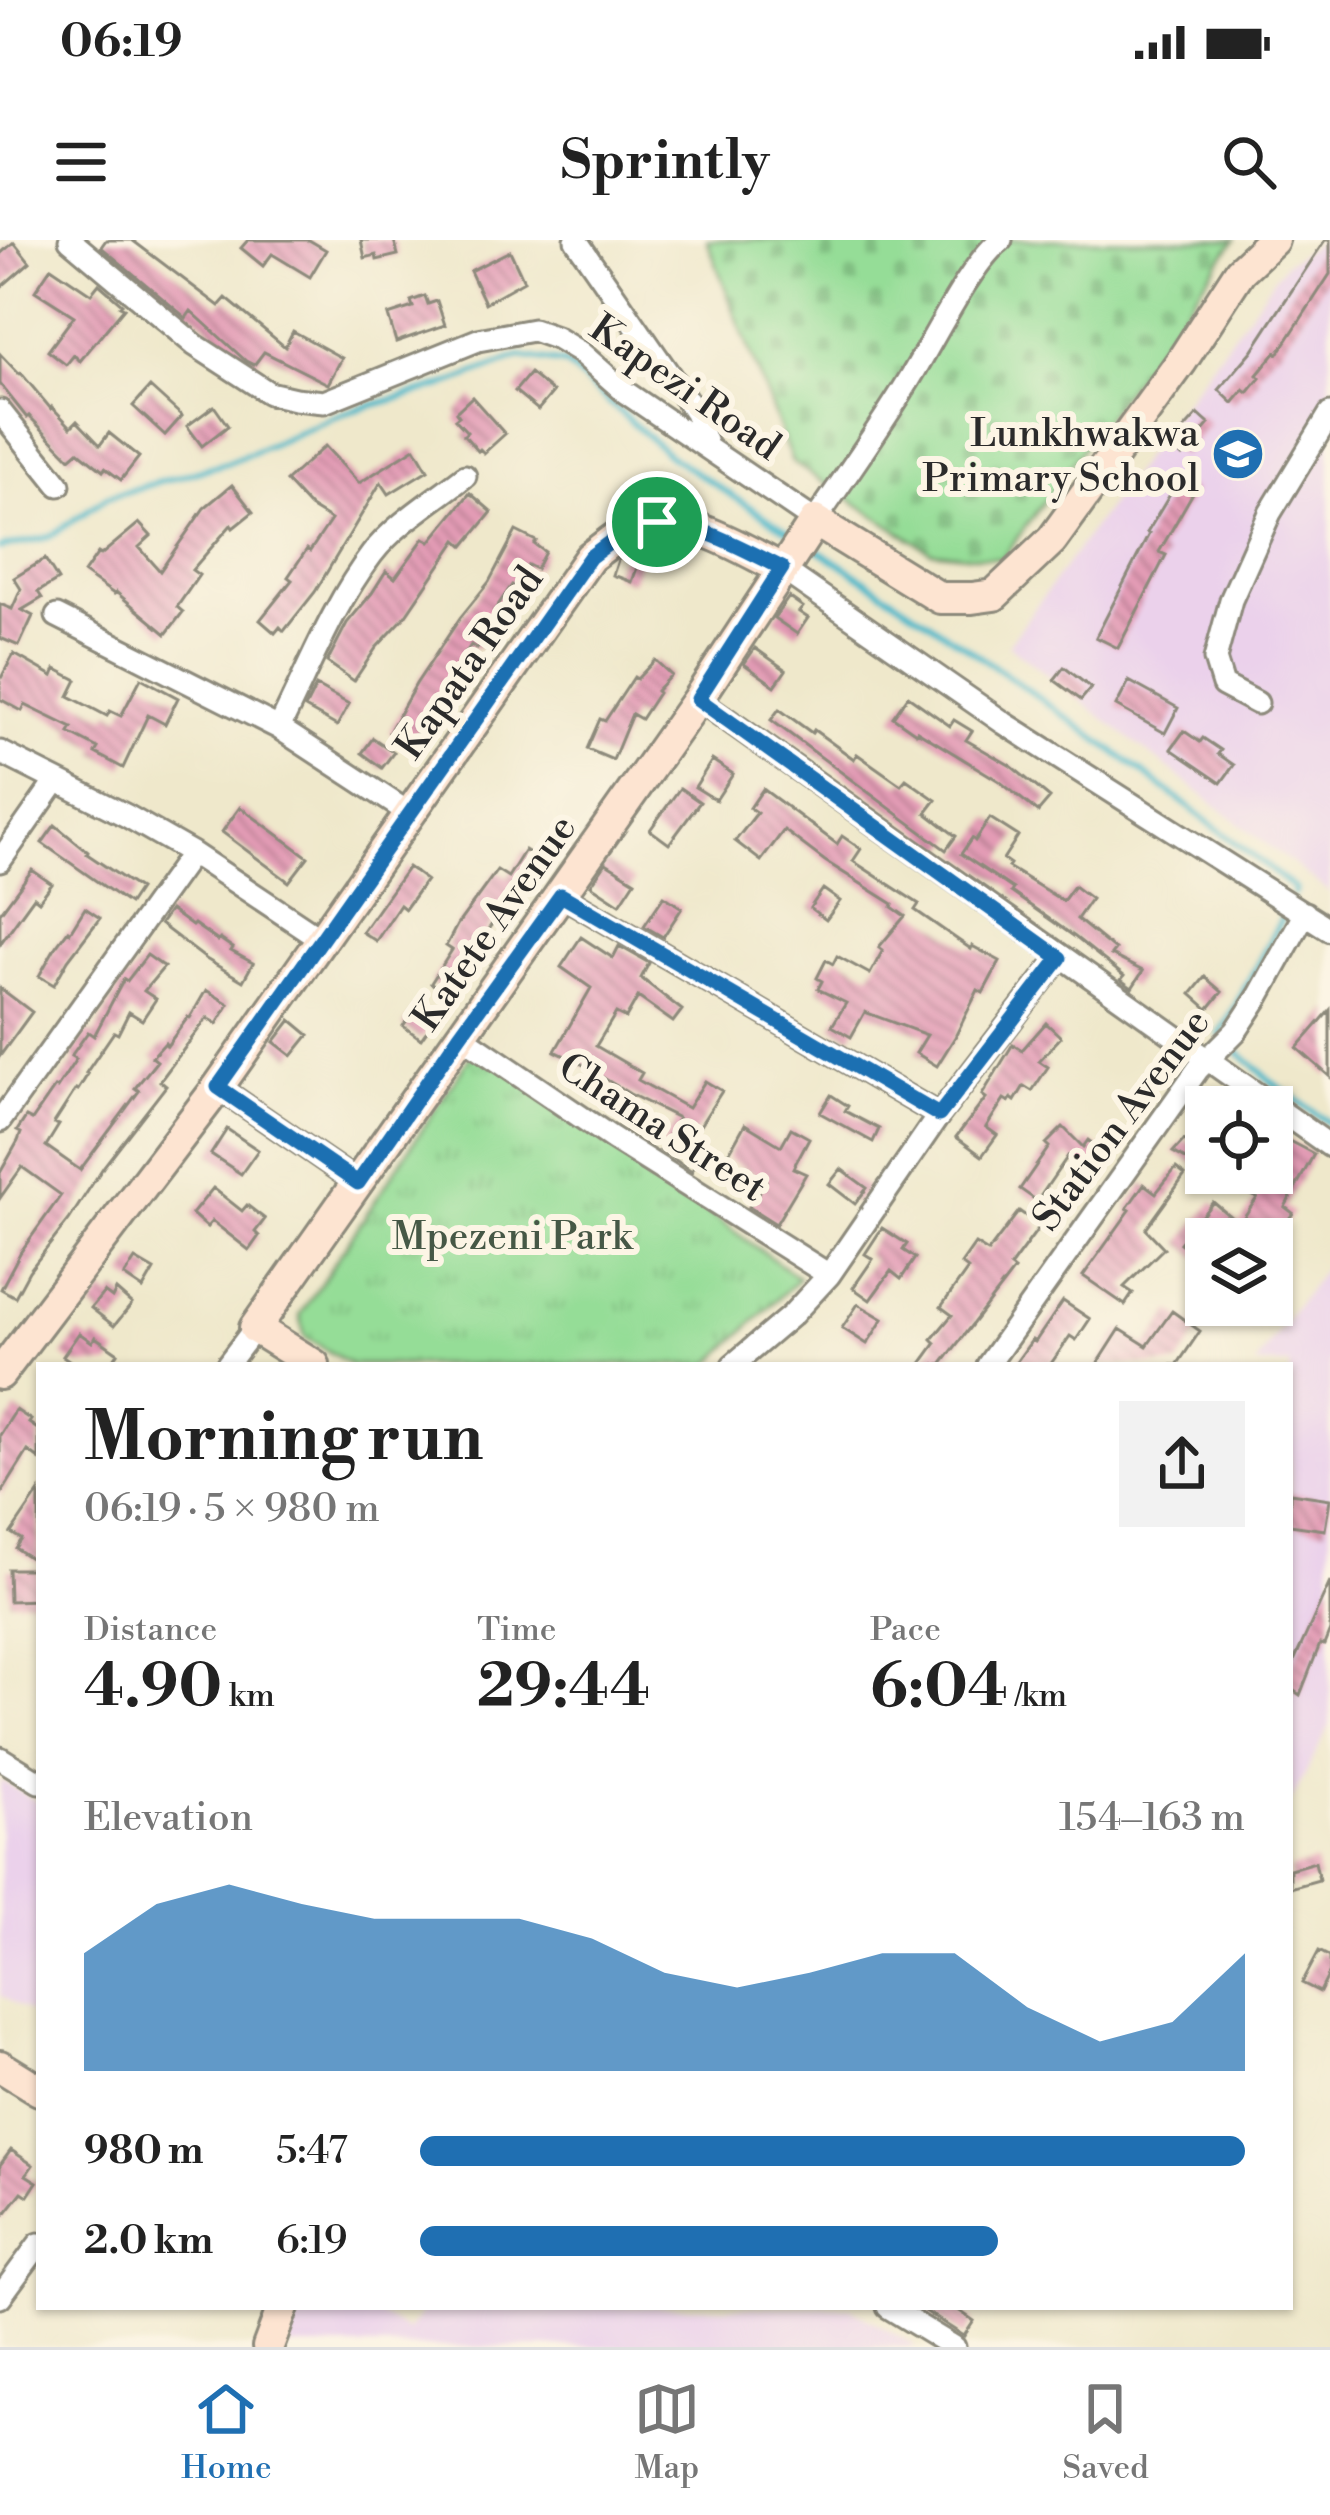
<!DOCTYPE html>
<html lang="en">
<head>
<meta charset="utf-8">
<style>
  :root { --surface:#fff; --page:#f2f2f2; --text:#222; --muted:#767676; --line:#e0e0e0; --accent:#1f6fb2 }
  body { margin:0; font-family:"Libre Bodoni",serif; background:var(--page); color:var(--text); height:100vh; display:flex; flex-direction:column; font-size:45px; white-space:nowrap }
  * { box-sizing:border-box; margin:0 }
  p { font-size:39px; color:var(--muted) }
  .icon { flex:none; width:66px; height:66px; fill:none; stroke:currentColor; stroke-width:2; stroke-linecap:round; stroke-linejoin:round }
  .map { position:relative; flex:1; overflow:hidden }
  .sheet { position:absolute; left:36px; top:1122px; width:1257px; height:948px; display:flex; flex-direction:column; background:var(--surface); border-radius:0px; box-shadow:0 3px 9px #0004 }
  .sheet>* { flex:none }
  .fabs { position:absolute; left:1185px; top:846px; display:grid; gap:24px }
  .fabs a { display:grid; place-items:center; width:108px; height:108px; border-radius:0px; background:var(--surface); box-shadow:0 3px 9px #0004; font-size:60px }
  .pin { position:absolute; display:grid; place-items:center; width:102px; height:102px; color:#fff; margin:-51px; border:6px solid #fff; border-radius:50%; box-shadow:0 3px 12px #0007 }
  .round { display:grid; place-items:center; flex:none; width:126px; height:126px; border-radius:0px; background:var(--page) }
  .overview { display:flex; align-items:center; justify-content:space-between; height:204px; padding:0 48px }
  h1 { font-size:66px; font-weight:700; line-height:90px }
  .metrics { display:grid; grid-template-columns:repeat(3,1fr); gap:18px; height:204px; padding:12px 48px }
  .metrics div { display:grid; align-content:center }
  .metrics b { font-size:60px; font-weight:700 }
  .metrics small { font-size:33px; font-weight:400 }
  .metrics p { font-size:33px }
  .chart { height:336px; padding:24px 48px }
  .chart p { display:flex; justify-content:space-between }
  .chart svg { width:100%; height:216px; margin-top:12px; fill:var(--accent); opacity:.7 }
  ul { padding:0 48px; list-style:none; font-size:39px }
  li { display:grid; grid-template-columns:192px 144px 1fr; align-items:center; height:90px }
  li i { height:30px; border-radius:15px; background:var(--accent) }
  .status { display:flex; justify-content:space-between; align-items:center; height:84px; padding:0 60px; background:var(--surface); direction:ltr }
  .status svg { height:33px; fill:currentColor }
  header { display:flex; justify-content:space-between; align-items:center; height:156px; padding:0 48px; background:var(--surface); font-size:54px; font-weight:700 }
  .dock { display:flex; justify-content:space-around; align-items:center; height:168px; border-top:3px solid var(--line); background:var(--surface); font-size:33px; color:var(--muted) }
  .dock a { display:grid; justify-items:center; gap:6px }
  .dock .active { color:var(--accent) }
  .map>svg:first-child { display:block }
  .built { fill:#ebd1eb }
  .grass { fill:url(#grass-tufts); stroke:#608461; stroke-width:3 }
  .cemetery { fill:url(#cemetery-stones); stroke:#608461; stroke-width:3 }
  .lines { fill:none; stroke-linecap:round; stroke-linejoin:round }
  .stream { stroke:#4eb9ca; stroke-width:6 }
  .building { fill:url(#building-back-hatch) }
  .street-casing { stroke:#8d8a7b; stroke-width:27 }
  .secondary-casing { stroke:#8d8a7b; stroke-width:36 }
  .street { stroke:#fff; stroke-width:21 }
  .secondary { stroke:#fde4d1; stroke-width:30 }
  .route-casing { stroke:#fff; stroke-width:24 }
  .route { stroke:#1f6fb2; stroke-width:15 }
  .labels { text-anchor:middle; stroke-width:12; stroke-linejoin:round; paint-order:stroke }
  .street-label { font-size:39px; fill:#2b2b2b; stroke:#fcf5e5 }
  .poi-label { font-size:39px; fill:#2b2b2b; stroke:#fcf5e5; text-anchor:end }
  .park-label { font-size:39px; fill:#465846; stroke:#fcf5e5 }
</style>
</head>
<body>
<div class="status"><b>06:19</b><svg viewBox="0 0 49 12"><path d="M0 12V9h3v3zM5 12V6h3v6zM10 12V3h3v9zM15 12V0h3v12zM26 1h20v11H26zM47 4h2v5h-2z"/></svg></div>
<header><svg class="icon" aria-label="menu" viewBox="0 0 24 24"><path d="M4 6h16M4 12h16M4 18h16"/></svg>Sprintly<svg class="icon" aria-label="search" viewBox="0 0 24 24"><circle cx="10" cy="10" r="6"/><path d="M15 15l6 6"/></svg></header>
<div class="map">
<svg width="1330" height="2107" viewBox="0 0 1330 2107">
  <defs>
    <pattern id="grass-tufts" width="24" height="20" patternUnits="userSpaceOnUse" patternTransform="scale(3)"><rect width="24" height="20" fill="#95dd97"/><path d="M3 7l-1-3M5 7V3M7 7l1-3M15 17l-1-3M17 17v-4M19 17l1-3" fill="none" stroke="#81be82"/></pattern>
    <pattern id="cemetery-stones" width="16" height="16" patternUnits="userSpaceOnUse" patternTransform="scale(3)"><rect width="16" height="16" fill="#95dd97"/><path d="M2 7V4a2 2 0 0 1 4 0v3zM10 15v-3a2 2 0 0 1 4 0v3z" fill="#81be82"/></pattern>
    <pattern id="building-back-hatch" width="6" height="6" patternUnits="userSpaceOnUse" patternTransform="scale(3)"><rect width="6" height="6" fill="#e39bb5"/><path d="M-1 5l2 2M0 0l6 6M5-1l2 2" fill="none" stroke="#b87f93"/></pattern>
  </defs>
  <rect width="100%" height="100%" fill="#fcf5e5"/>
  <filter id="ink" filterUnits="userSpaceOnUse"><feTurbulence type="fractalNoise" baseFrequency=".00833" numOctaves="2"/><feDisplacementMap in="SourceGraphic" scale="24" xChannelSelector="R" yChannelSelector="G"/><feConvolveMatrix kernelMatrix="1 2 1 2 8 2 1 2 1" color-interpolation-filters="sRGB"/></filter>
  <filter id="wash" filterUnits="userSpaceOnUse"><feTurbulence type="fractalNoise" baseFrequency=".004" numOctaves="4" result="noise"/><feDisplacementMap in="SourceGraphic" scale="48" xChannelSelector="R" yChannelSelector="G"/><feGaussianBlur stdDeviation="2.7" result="paint"/><feColorMatrix in="noise" values="0 0 0 0 0 0 0 0 0 0 0 0 0 0 0 0 0 1.4 0 .05"/><feComposite in="paint" operator="in"/></filter>
  <g filter="url(#wash)">
    <rect width="100%" height="100%" fill="#efe8cb"/>
    <path class="built" d="M1323,0H1330V653L1008,405L1285,23Z
      M1330,1019V1485L1290,1564V1125H1255Z
      M0,1540L39,1563V1779L0,1755Z
      M297,2067H368L407,2091L426,2067H850L917,2107H283Z"/>
    <path class="grass" d="M477,806L799,1038L709,1125H351L305,1097L300,1075Z"/>
    <path class="cemetery" d="M707,0H1235L1002,319L930,311L792,222Z"/>
    <g class="lines">
      <path class="stream" d="M811,305C978,411 1141,527 1296,650L1294,654
        M0,308L49,297L107,257L233,221L344,173L443,146L520,117L565,124L670,216L794,295
        M1220,795L1285,672
        M1234,808L1272,842L1330,884"/>
    </g>
    <g id="blocks">
      <path class="building" d="M106,0H132L219,66L226,58L285,107L293,91L342,118L328,144L264,112L254,125L246,121L191,71L186,78L101,7Z
        M248,0H309L326,10L310,37L272,14L263,26L241,8Z
        M361,0H394L398,15L377,20L376,15L365,18Z
        M1325,0H1330V34L1278,114L1276,112L1257,135L1260,138L1248,153L1244,150L1233,163L1219,150L1252,111Z
        M14,2L30,22L0,48V14Z
        M510,11L524,41L485,63L470,31Z
        M51,27L91,54L99,44L122,64L120,66L124,68L80,121L74,115L66,125L48,111L74,76L35,51Z
        M425,56L428,64L437,61L445,85L396,102L388,75L413,67L411,61Z
        M0,114L19,134L21,133L51,169L52,167L71,187L77,181L100,205L109,193L139,217L121,240L105,228L103,231L78,211L70,218L29,176L27,178L0,144Z
        M530,133L553,152L538,170L515,151Z
        M150,147L182,176L165,195L133,166Z
        M472,157L505,194L484,213L480,209L478,211L464,195L467,192L455,179L459,176L456,172Z
        M214,166L228,186L202,206L187,186Z
        M1198,174L1209,184L1182,216L1170,205Z
        M325,206L359,243L415,208L428,230L389,254L381,242L315,352L284,391L280,387L275,393L260,380L292,340L288,337L307,309L310,311L331,280L310,267L286,241Z
        M1178,241L1194,251L1159,312L1166,315L1118,408L1096,397L1149,294L1147,293Z
        M232,245L253,272L233,288L231,285L192,330L199,335L177,367L183,372L166,394L116,352L114,354L84,333L98,313L101,315L139,283L151,296L139,307L160,331L204,268Z
        M470,253L492,272L464,306L457,300L404,378L376,408L354,441L327,422L347,383L372,353L386,331L395,338L424,298L430,302Z
        M516,291L536,301L534,304L545,312L536,329L528,325L516,347L512,345L494,371L499,374L477,409L471,405L454,430L459,433L438,459L411,503L389,492L416,444L460,378L489,342Z
        M626,314L640,319L632,342L613,335L618,320Z
        M45,319L58,340L38,352L42,358L22,370L33,376L19,406L0,398V364L12,369L21,349L14,338Z
        M789,357L803,367L799,372L808,378L797,394L774,378Z
        M755,408L786,430L775,446L744,424Z
        M14,414L53,436L56,429L77,440L69,456L107,476L110,471L121,476L141,438L178,458L165,484L148,475L123,528L95,513L98,508L69,493L72,488L25,465L22,471L0,459V440Z
        M655,420L671,435L656,451L658,453L641,479L632,474L613,520L587,509L600,479L605,481L634,437L637,439Z
        M1064,427L1091,448L1081,460L1054,440Z
        M1129,441L1178,468L1165,493L1116,466Z
        M316,446L349,464L337,486L305,468Z
        M908,456L950,486L954,480L972,491L966,500L1011,526L1050,558L1038,572L999,541L917,491L916,493L893,477Z
        M779,469L812,493L814,490L854,519L857,514L901,545L906,539L936,560L926,573L956,596L946,610L771,480Z
        M1184,491L1200,502L1203,498L1221,510L1218,514L1234,525L1221,543L1171,509Z
        M373,498L394,512L382,528L362,513Z
        M712,520L733,534L716,560L695,547Z
        M680,548L700,562L669,604L650,590Z
        M763,549L837,604L842,596L861,609L853,621L919,664L915,670L971,709L972,706L1000,721L983,753L978,750L955,797L937,826L916,813L927,795L865,772L851,797L832,786L846,763L818,749L822,741L817,738L826,720L833,724L837,716L870,734L883,710L879,707L905,676L892,667L893,664L825,621L784,590L761,621L735,601L757,573L750,568Z
        M240,567L308,617L289,642L222,592Z
        M990,578L1018,596L1003,619L1010,624L1008,627L1063,661L1074,646L1091,659L1077,679L1115,710L1111,715L1143,731L1132,748L1121,740L1124,736L1075,697L1011,652L1013,649L961,614L972,598L975,601Z
        M55,585L88,612L87,614L139,649L129,664L42,603Z
        M525,610L538,618L485,694L490,697L483,711L474,706L443,751L431,743L452,710L446,706L457,685L497,630L508,637Z
        M606,623L635,641L620,664L591,645Z
        M408,627L426,640L405,669L400,665L376,701L362,692Z
        M32,630L52,644L39,661L34,657L0,704V673Z
        M823,649L840,661L826,680L810,668Z
        M664,656L682,668L663,697L644,686Z
        M85,668L100,678L68,720L54,745L39,736L56,706L68,690L70,692Z
        M170,670L192,686L194,684L218,701L220,699L233,708L231,711L253,723L243,741L206,719L160,684Z
        M581,697L613,718L619,706L649,723L641,738L682,770L673,782L638,757L626,778L616,773L596,806L642,833L638,840L688,868L705,841L722,851L687,906L701,914L692,931L660,910L678,878L630,854L597,834L598,832L555,811L591,748L561,727Z
        M147,715L164,727L144,751L156,759L142,780L129,772L118,794L114,792L86,833L88,834L78,850L76,849L54,883L59,885L46,906L80,930L139,851L135,848L157,821L152,817L165,803L167,806L188,777L190,778L206,750L229,764L217,784L207,778L160,841L166,846L104,926L69,980L29,1031L15,1057L1,1049L20,1013L61,955L22,927L0,958V933L18,901L21,893L17,891L26,877L32,880L55,847L57,848L76,819L71,816L88,792L94,796L124,739L127,741Z
        M1205,737L1222,752L1208,769L1191,754Z
        M0,748L32,772L0,816Z
        M417,766L435,779L421,799L403,786Z
        M1330,770V837L1297,808Z
        M291,780L309,795L292,816L274,802Z
        M1046,783L1061,797L1039,821L1048,827L1032,851L1024,846L1015,861L1011,858L1009,862L1004,859L986,887L997,895L982,916L956,897L986,858L982,855L1013,804L1022,810Z
        M831,855L848,866L845,871L879,889L873,902L820,873Z
        M745,884L781,906L791,888L809,898L793,928L806,934L776,984L749,967L766,941L726,918Z
        M1063,887L1083,907L1088,900L1103,911L1087,931L1068,916L1037,961L1020,949L1049,907L1046,904Z
        M227,889L258,910L241,934L211,914Z
        M1272,892L1314,914L1285,967L1293,973L1275,999H1206V1010L1199,1018L1180,1003L1213,962L1239,984L1257,958L1211,933H1272Z
        M1184,900L1206,914V930L1173,912Z
        M1176,928L1185,935L1146,989L1164,1008L1124,1047L1133,1053L1125,1065L1083,1036L1130,970L1127,968L1144,944L1156,953Z
        M841,929L867,948L855,964L829,944Z
        M213,948L242,971L247,965L265,979L255,992L259,996L249,1010L212,981L207,987L192,974Z
        M1019,971L1040,986L1010,1027L1014,1030L941,1125H920L936,1103L932,1099L952,1075L941,1067L968,1029L961,1024L975,1004L988,1012Z
        M882,988L907,1004L903,1010L915,1018L901,1039L891,1031L870,1060L853,1048L873,1019L865,1014Z
        M135,1019L154,1030L143,1049L124,1036Z
        M116,1050L132,1064L114,1086L91,1068L104,1052L112,1058Z
        M1063,1061L1090,1079L1076,1100L1070,1096L1050,1125H1014L1032,1100L1035,1102Z
        M858,1064L883,1079L867,1104L842,1088Z
        M1172,1071L1200,1091L1177,1125H1097L1120,1089L1147,1106Z
        M79,1093L92,1102L95,1097L118,1113L110,1125H76L63,1116Z
        M16,1170L31,1180L29,1183L39,1190V1219L28,1211L0,1256V1195Z
        M39,1252V1324L15,1308L21,1299L11,1293Z
        M1290,1253L1330,1259L1325,1290L1290,1285Z
        M8,1329H37L38,1360L9,1361Z
        M1330,1342V1390L1324,1405L1320,1404L1300,1455L1290,1448V1430Z
        M1315,1622L1319,1640L1290,1648V1629Z
        M1319,1711L1330,1717V1732L1320,1752L1302,1743Z
        M11,1910L33,1925L26,1935L37,1942L28,1956L22,1952L0,1980V1925Z
        M919,2067H954L974,2081L964,2096Z"/>
    </g>
  </g>
  <g filter="url(#ink)">
    <use href="#blocks" fill-opacity="0" stroke="#8d8a7b" stroke-width="3"/>
    <g class="lines">
      <g class="street-casing">
        <path id="street" d="M70,0L195,105L269,153L295,159L324,162L478,100L533,90L556,98L581,113L625,152L815,281C847,234 880,188 909,140C931,105 971,22 1001,0
          M576,0L695,172L707,207
          M0,171L59,245
          M782,329L1004,483L1330,690
          M57,376L279,488L409,573
          M698,459L1330,906
          M1257,463L1223,445L1215,419L1231,360L1270,273L1330,174
          M279,488C308,430 333,365 372,314C396,283 435,260 465,236
          M0,512L127,576L192,613L321,699
          M0,621L56,541
          M561,655L939,875
          M460,795L612,898L829,1035
          M218,847L358,943
          M0,881L192,613
          M227,1125L255,1088
          M733,1125L792,1075L829,1035L939,875L1060,717
          M988,1125L1198,829L1236,791L1259,756L1305,673
          M0,1518L39,1542
          M0,2057L39,2004
          M888,2067L954,2107"/>
      </g>
      <g class="secondary-casing">
        <path id="secondary" d="M314,1125L255,1088L698,459L815,281L940,358H972L994,355L1052,300L1181,122L1240,31L1273,0
          M0,1134L218,847L590,317C603,308 616,296 629,289C675,265 742,309 782,329
          M0,1826L39,1850
          M268,2107L283,2067"/>
      </g>
      <use href="#street" class="street"/>
      <use href="#secondary" class="secondary"/>
    </g>
  </g>
  <g class="lines" filter="url(#ink)">
    <g class="route-casing">
      <path id="route" d="M657,282C703,285 741,308 782,328L698,459L1060,718L939,875L561,655L460,795L358,943L218,847L590,317L632,286Z"/>
    </g>
    <use href="#route" class="route"/>
  </g>
  <defs>
    <g id="school-disc" transform="scale(2.7)"><circle r="9.5" fill="#1f6fb2" stroke="#fcf5e5"/><path d="M0-5L7-2L0 1L-7-2ZM-4 1L0 2.5L4 1V4Q0 6-4 4Z" fill="#fff"/></g>
  </defs>
  <g fill-rule="evenodd">
    <use href="#school-disc" x="1238" y="214"/>
  </g>
  <g class="labels">
    <g class="street-label">
      <text transform="translate(686 146) rotate(35)" y="14">Kapezi Road</text>
      <text transform="translate(468 422) rotate(-55)" y="14">Kapata Road</text>
      <text transform="translate(493 682) rotate(-55)" y="14">Katete Avenue</text>
      <text transform="translate(1120 879) rotate(-53)" y="14">Station Avenue</text>
      <text transform="translate(663 886) rotate(33)" y="14">Chama Street</text>
    </g>
    <g class="poi-label">
      <text x="1199" y="206">Lunkhwakwa<tspan x="1199" dy="45">Primary School</tspan></text>
    </g>
    <g class="park-label">
      <text x="512" y="1009">Mpezeni Park</text>
    </g>
  </g>
</svg>
<div class="fabs">
<a><svg class="icon" aria-label="locate" viewBox="0 0 24 24"><circle cx="12" cy="12" r="6"/><path d="M12 2v4M12 18v4M2 12h4M18 12h4"/></svg></a>
<a><svg class="icon" aria-label="layers" viewBox="0 0 24 24"><path d="M12 4l9 5-9 5-9-5zM3 14l9 5 9-5"/></svg></a>
</div>
<div class="pin" style="left:657px;top:282px;background:#1e9e55"><svg class="icon" aria-label="arrive" viewBox="0 0 24 24"><path d="M6 21V4h12l-3 4 3 4H6"/></svg></div>
<section class="sheet">
<div class="overview"><div><h1>Morning run</h1><p>06:19 · 5 × 980 m</p></div><a class="round"><svg class="icon" aria-label="share" viewBox="0 0 24 24"><path d="M12 15V3M7 8l5-5 5 5M5 13v7h14v-7"/></svg></a></div>
<div class="metrics">
<div><p>Distance</p><b>4.90<small> km</small></b></div>
<div><p>Time</p><b>29:44</b></div>
<div><p>Pace</p><b>6:04<small> /km</small></b></div>
</div>
<div class="chart"><p><span>Elevation</span>154–163 m</p>
<svg viewBox="0 0 160 44" preserveAspectRatio="none"><path d="M0 44V20L10 10L20 6L30 10L40 13L50 13L60 13L70 17L80 24L90 27L100 24L110 20L120 20L130 31L140 38L150 34L160 20V44z"/></svg>
</div>
<ul>
<li><b>980 m</b>5:47<i style="width:100%"></i></li>
<li><b>2.0 km</b>6:19<i style="width:70%"></i></li>
</ul>
</section>
</div>
<nav class="dock">
<a class="active"><svg class="icon" aria-label="home" viewBox="0 0 24 24"><path d="M3 11l9-7 9 7M6 9v11h12V9"/></svg>Home</a>
<a><svg class="icon" aria-label="map" viewBox="0 0 24 24"><path d="M3 6l6-2 6 2 6-2v14l-6 2-6-2-6 2zM9 4v14M15 6v14"/></svg>Map</a>
<a><svg class="icon" aria-label="saved" viewBox="0 0 24 24"><path d="M7 4h10v16l-5-4-5 4z"/></svg>Saved</a>
</nav>
</body>
</html>
